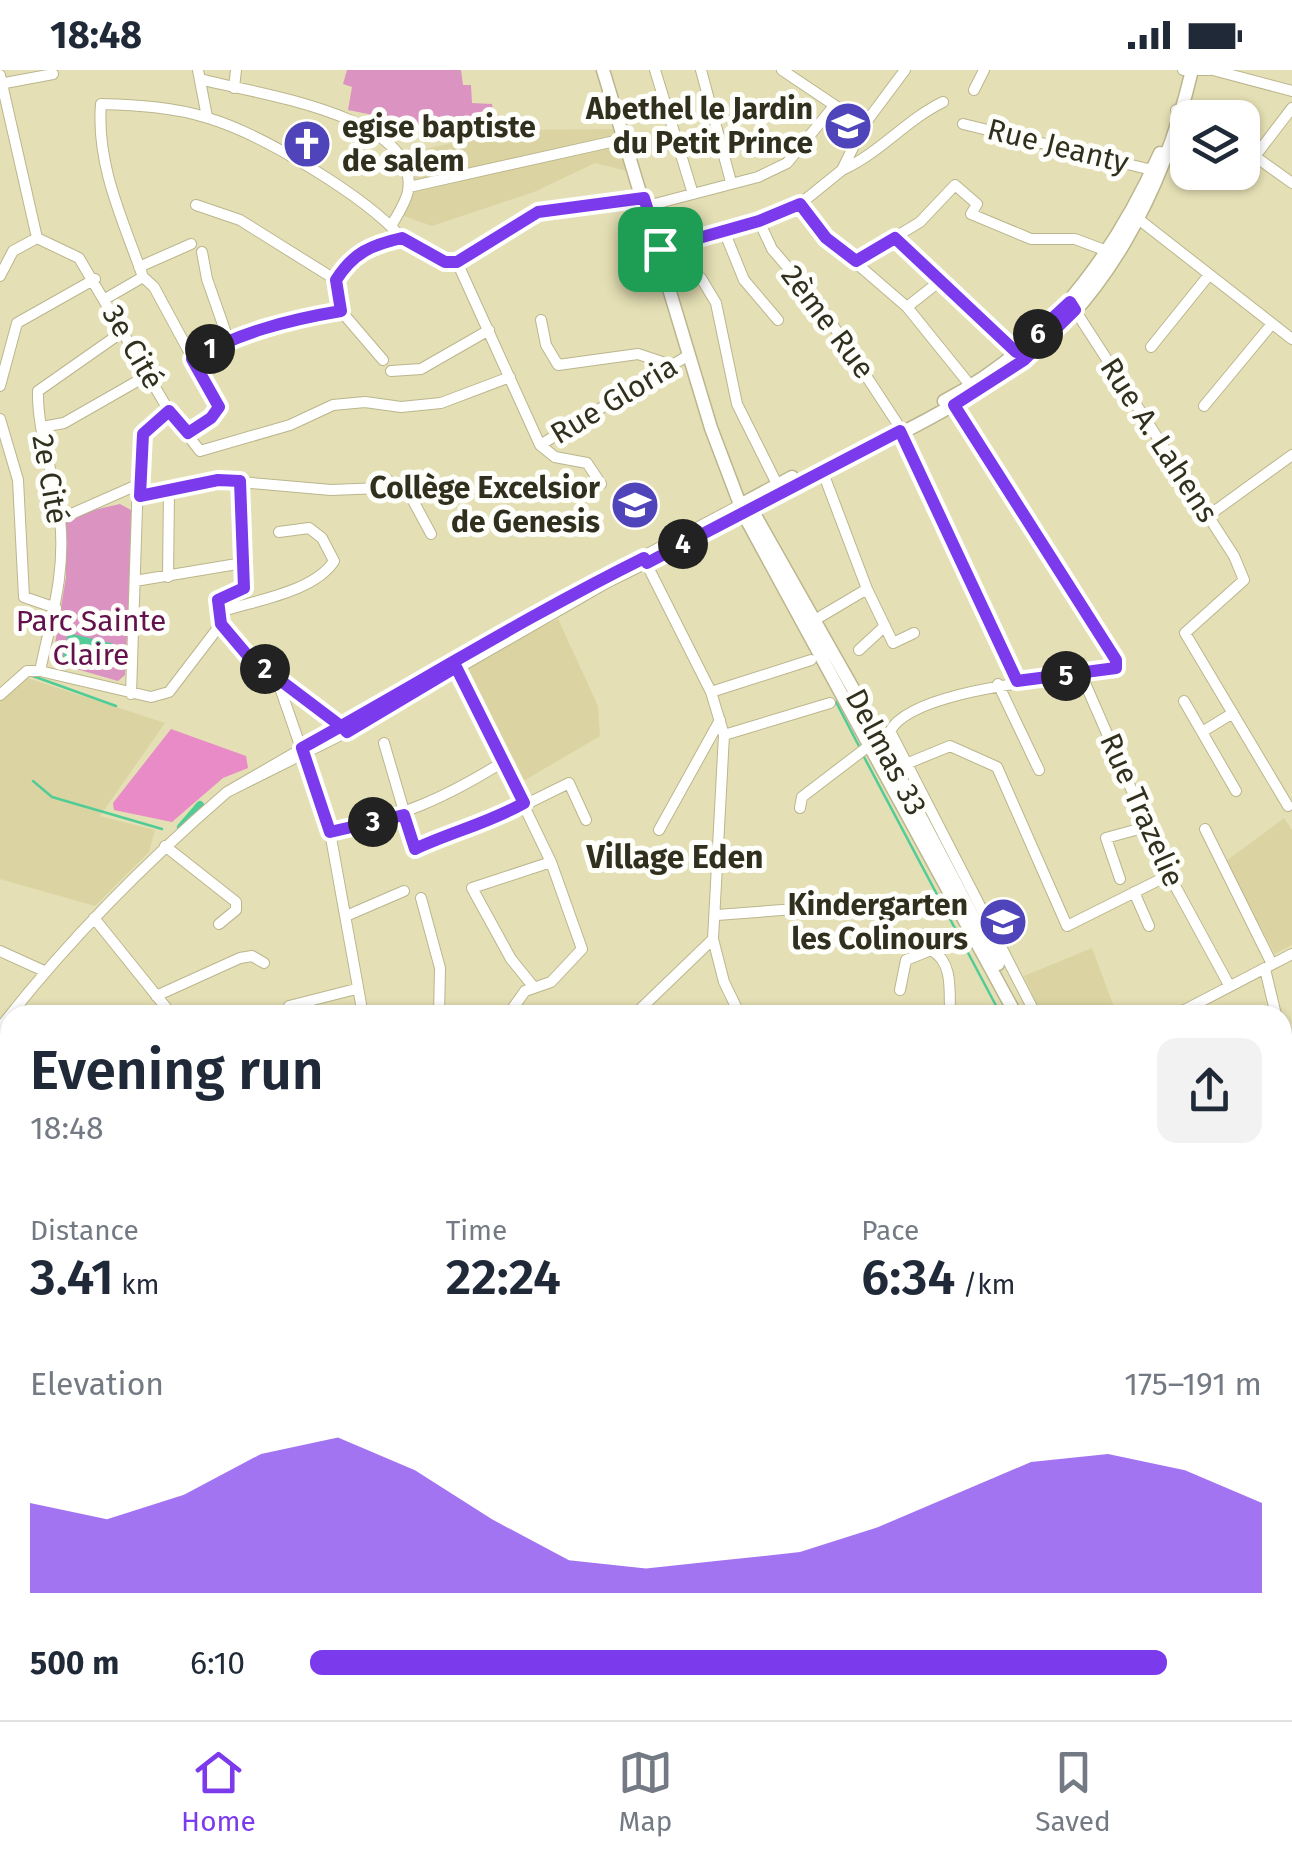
<!DOCTYPE html>
<html lang="en">
<head>
<meta charset="utf-8">
<style>
  :root { --surface:#fff; --page:#f2f2f3; --text:#1f2937; --muted:#747a83; --line:#e0e1e3; --accent:#7c3aed }
  body { margin:0; font-family:"Fira Sans",sans-serif; background:var(--page); color:var(--text); height:100vh; display:flex; flex-direction:column; font-size:38px; white-space:nowrap }
  * { box-sizing:border-box; margin:0 }
  p { font-size:32px; color:var(--muted) }
  .icon { flex:none; width:55px; height:55px; fill:none; stroke:currentColor; stroke-width:2; stroke-linecap:round; stroke-linejoin:round }
  .map { position:relative; flex:1; overflow:hidden }
  .drawer { position:absolute; left:0px; top:935px; width:1292px; height:715px; display:flex; flex-direction:column; background:var(--surface); border-radius:30px 30px 0 0; box-shadow:0 2px 8px #0004 }
  .drawer>* { flex:none }
  .fabs { position:absolute; left:1170px; top:30px; display:grid; gap:20px }
  .fabs a { display:grid; place-items:center; width:90px; height:90px; border-radius:20px; background:var(--surface); box-shadow:0 2px 8px #0004; font-size:50px }
  .pin { position:absolute; display:grid; place-items:center; width:85px; height:85px; color:#fff; margin:-42px; border-radius:20px; box-shadow:0 5px 15px #0006 }
  .km { position:absolute; width:50px; height:50px; margin:-25px; border-radius:50%; background:#222; color:#fff; font-size:28px; line-height:50px; text-align:center }
  .round { display:grid; place-items:center; flex:none; width:105px; height:105px; border-radius:20px; background:var(--page) }
  .headline { display:flex; align-items:center; justify-content:space-between; height:170px; padding:0 30px }
  h1 { font-size:55px; font-weight:600; line-height:75px }
  .metrics { display:grid; grid-template-columns:repeat(3,1fr); gap:15px; height:170px; padding:10px 30px }
  .metrics div { display:grid; align-content:center }
  .metrics b { font-size:50px; font-weight:600 }
  .metrics small { font-size:28px; font-weight:400 }
  .metrics p { font-size:28px }
  .chart { height:280px; padding:20px 30px }
  .chart p { display:flex; justify-content:space-between }
  .chart svg { width:100%; height:180px; margin-top:10px; fill:var(--accent); opacity:.7 }
  ul { padding:0 30px; list-style:none; font-size:32px }
  li { display:grid; grid-template-columns:160px 120px 1fr; align-items:center; height:75px }
  li i { height:25px; border-radius:12px; background:var(--accent) }
  .status { display:flex; justify-content:space-between; align-items:center; height:70px; padding:0 50px; background:var(--surface); direction:ltr }
  .status svg { height:28px; fill:currentColor }
  .tabs { display:flex; justify-content:space-around; align-items:center; height:140px; border-top:2px solid var(--line); background:var(--surface); font-size:28px; color:var(--muted) }
  .tabs a { display:grid; justify-items:center; gap:5px }
  .tabs .selected { color:var(--accent) }
  .map>svg:first-child { display:block }
  .built { fill:#dbd4a2 }
  .green { fill:#db94c1 }
  .forest { fill:#e88bc7 }
  .lines { fill:none; stroke-linecap:round; stroke-linejoin:round }
  .stream { stroke:#52cc97; stroke-width:2.5 }
  .canal { stroke:#52cc97; stroke-width:8 }
  .minor-casing { stroke:#bbb68d; stroke-width:12 }
  .major-casing { stroke:#bbb68d; stroke-width:15 }
  .minor { stroke:#fff; stroke-width:10 }
  .major { stroke:#fff; stroke-width:12 }
  .route-casing { stroke:#fff; stroke-width:20 }
  .route { stroke:#7c3aed; stroke-width:12 }
  .labels { text-anchor:middle; stroke-width:10; stroke-linejoin:round; paint-order:stroke }
  .poi-label { font-size:30px; font-weight:bold; fill:#312f1e; stroke:#fefefa; text-anchor:end }
  .street-label { font-size:30px; fill:#312f1e; stroke:#fefefa }
  .park-label { font-size:30px; fill:#64114d; stroke:#fefefa }
  .neighbourhood-label { font-size:32px; font-weight:bold; fill:#312f1e; stroke:#fefefa }
</style>
</head>
<body>
<div class="status"><b>18:48</b><svg viewBox="0 0 49 12"><path d="M0 12V9h3v3zM5 12V6h3v6zM10 12V3h3v9zM15 12V0h3v12zM26 1h20v11H26zM47 4h2v5h-2z"/></svg></div>
<div class="map">
<svg width="1292" height="1650" viewBox="0 0 1292 1650">
  <rect width="100%" height="100%" fill="#e4dfb4"/>
  <path class="built" d="M614,59L627,101L595,93L534,122L432,156L401,145L411,122L405,83L516,60Z
    M558,549L598,636L600,666L520,713L466,595Z
    M24,607L165,653L100,746L155,760L149,782L95,836L0,809V631Z
    M1284,748L1292,760V875L1275,884L1225,792Z
    M1092,878L1117,945H1042L1024,906Z
    M10,1624V1640H51L57,1650H0V1626Z
    M475,1640H603L605,1644L618,1640H971L973,1650H405Z"/>
  <path class="green" d="M347,0H461L463,15H471L472,33L492,34L494,45L520,49L519,57L423,55L348,40L352,17L343,14Z
    M120,434L131,440L133,447L125,605L118,611L52,592L66,507L63,453L80,443Z"/>
  <path class="forest" d="M171,659L246,686L248,698L223,708L172,752L114,740L113,733Z
    M0,1346L10,1349V1425L0,1423Z"/>
  <g class="lines">
    <path class="stream" d="M30,605L116,636
      M836,632L861,680
      M864,687L1001,945
      M33,711L52,727L162,759
      M0,1264L10,1266
      M391,1640L392,1650
      M1276,1643L1277,1650"/>
    <path class="canal" d="M65,596L71,568L110,577
      M181,757L200,735"/>
    <g class="minor-casing">
      <path id="minor" d="M198,0L207,47
        M655,0L693,124
        M701,0L731,112
        M782,0L864,55
        M1183,0H1210
        M1213,0L1292,21
        M0,5L37,168
        M200,9C250,23 421,44 408,121C406,132 397,146 391,156
        M5,13L53,4
        M234,18L236,0
        M974,20L984,0
        M1176,40L1196,48
        M963,54L1152,100
        M1242,77L1292,113
        M1256,85L1292,38
        M842,100C880,83 906,50 943,32
        M409,117L624,69
        M800,134L827,168L907,237L970,315
        M196,135L240,150L336,210
        M647,136L758,107L787,93L834,36
        M1132,144L1292,269
        M759,151L772,179L819,234L897,353
        M724,161L744,210L778,250
        M895,168L1022,287
        M661,179L759,151L800,134L842,100L864,55L905,0
        M202,182L207,209L228,269
        M856,191L920,152L955,115L977,134L971,144L1031,169H1075L1107,181
        M457,192L540,375L555,387L587,393L601,414
        M457,192L538,142L644,128
        M139,197L191,174
        M0,206L13,181L37,168L79,188L169,341L200,381L290,355L333,335L365,332L401,337L441,333L510,307
        M701,208L716,233L737,334L777,414
        M105,229L143,207
        M907,237L940,211
        M1073,237L1234,486L1244,510L1185,563L1288,736
        M341,241L383,290
        M541,250L546,275L558,295L638,284L668,294
        M1151,277L1209,205
        M191,289C240,263 287,250 341,241L336,210C353,183 372,175 402,168L445,192H457
        M391,301L421,299L489,260
        M0,316L17,253L95,209
        M954,335L1116,591L1110,601L1081,604L1167,801L1229,915
        M1204,336L1271,255
        M0,349L18,410L24,527L56,538
        M42,357L64,353L148,305
        M900,361L1017,611
        M188,363L211,348L219,337L154,217L143,207C123,150 96,95 101,34C136,35 174,37 208,48C262,64 365,126 402,168
        M540,375L689,285
        M386,415L409,423L431,464
        M140,426L218,410L331,420L381,418L388,410
        M740,435L549,536L227,722L347,662L608,512L744,445
        M1208,446L1292,385
        M60,449L137,415
        M644,489L711,622L724,665L713,869L724,912L740,945
        M168,507L169,422
        M135,511L243,493
        M867,519L893,573L914,563
        M220,542C256,530 314,522 334,491L322,468L309,458L279,462
        M221,548L220,527L244,515L240,411
        M813,551L867,519L822,400
        M859,580L885,556
        M454,591L551,792L582,879L551,912L525,921L508,945
        M40,601C51,548 66,504 60,449C55,407 37,363 38,321L125,260
        M277,609L330,762L363,945
        M998,614L1039,700
        M711,622L811,590
        M131,624L139,375L143,363L169,341
        M0,625L27,601H40L151,627L169,622L221,554L248,586L343,658
        M1184,631L1236,721
        M1202,662L1233,643
        M724,665L830,633
        M384,673L415,779L460,758L494,750L569,713L586,750
        M906,694L950,676L997,697L1067,856L1169,805
        M800,738L802,727L870,675
        M1205,759L1272,894
        M659,760L720,650
        M330,762C402,746 440,731 503,692
        M165,776L236,832V840L219,854
        M1120,809L1106,768L1146,757
        M1134,822L1149,856
        M421,828L440,898L439,945
        M717,845L889,832
        M346,846L404,821
        M94,848L172,945
        M0,881L44,901
        M1265,899L1276,945
        M532,915L511,889L472,818L551,792
        M900,920L906,890L931,880C954,892 949,922 950,945
        M156,926L240,888L252,886L264,893
        M289,936L356,919
        M362,941L381,945
        M634,945L713,869
        M1036,945L890,661C911,622 1039,611 1081,604
        M1175,945L1292,884
        M0,958C67,871 144,794 227,722
        M1282,972L1292,1008
        M1288,1054L1292,1075
        M0,1108L10,1114
        M5,1166L10,1148
        M1282,1210L1292,1204
        M1282,1248V1320
        M0,1278L10,1281
        M1282,1352L1292,1423
        M0,1516L10,1542
        M1282,1517L1292,1514
        M0,1602L7,1611
        M158,1640L159,1650
        M970,1640L972,1650
        M1107,1640L1108,1650
        M61,1648L96,1650
        M186,1650L240,1640"/>
    </g>
    <g class="major-casing">
      <path id="major" d="M603,0L711,358L744,445L1016,945
        M944,331C1046,278 1114,186 1160,83
        M748,433L856,624L998,894
        M740,435L792,407
        M744,445C827,397 918,360 998,308C1104,240 1164,119 1192,0
        M1282,1546L1292,1613
        M1283,1604L1289,1650"/>
    </g>
    <use href="#minor" class="minor"/>
    <use href="#major" class="major"/>
  </g>
  <g class="lines">
    <g class="route-casing">
      <path id="route" d="M660,179L644,128L538,142L457,192H445L402,168C371,175 353,183 336,210L341,241C287,250 239,263 192,289L219,337L211,348L188,363L169,341L143,364L140,426L218,410L240,411L244,518L218,530L221,554L248,586L342,657L347,662L456,597L524,733C489,753 451,762 415,779L404,745L330,762L302,678C416,615 527,546 644,488L647,493L900,361L1017,611L1116,598V590L954,335L1024,290L1075,240L1070,232L1016,282L895,168L856,191L826,168L800,134L759,151L660,179"/>
    </g>
    <use href="#route" class="route"/>
  </g>
  <defs>
    <g id="school-disc" transform="scale(2.5)"><circle r="9.5" fill="#5044bb" stroke="#fefefa"/><path d="M0-5L7-2L0 1L-7-2ZM-4 1L0 2.5L4 1V4Q0 6-4 4Z" fill="#fff"/></g>
    <g id="church-disc" transform="scale(2.5)"><circle r="9.5" fill="#5044bb" stroke="#fefefa"/><path d="M-1.2-6h2.4v3.5h3.3v2.4h-3.3V6h-2.4V-.1h-3.3v-2.4h3.3Z" fill="#fff"/></g>
  </defs>
  <g fill-rule="evenodd">
    <use href="#school-disc" x="848" y="56"/>
    <use href="#church-disc" x="307" y="74"/>
    <use href="#school-disc" x="635" y="435"/>
    <use href="#school-disc" x="1003" y="852"/>
  </g>
  <g class="labels">
    <g class="poi-label">
      <text x="813" y="49">Abethel le Jardin<tspan x="813" dy="34">du Petit Prince</tspan></text>
      <text x="342" y="67" text-anchor="start">egise baptiste<tspan x="342" dy="34">de salem</tspan></text>
      <text x="600" y="428">Collège Excelsior<tspan x="600" dy="34">de Genesis</tspan></text>
      <text x="968" y="845">Kindergarten<tspan x="968" dy="34">les Colinours</tspan></text>
    </g>
    <g class="street-label">
      <text transform="translate(1058 76) rotate(14)" y="10">Rue Jeanty</text>
      <text transform="translate(828 252) rotate(53)" y="10">2ème Rue</text>
      <text transform="translate(133 277) rotate(60)" y="10">3e Cité</text>
      <text transform="translate(614 330) rotate(-31)" y="10">Rue Gloria</text>
      <text transform="translate(1159 370) rotate(57)" y="10">Rue A. Lahens</text>
      <text transform="translate(50 409) rotate(80)" y="10">2e Cité</text>
      <text transform="translate(886 682) rotate(62)" y="10">Delmas 33</text>
      <text transform="translate(1142 740) rotate(66)" y="10">Rue Trazelie</text>
    </g>
    <g class="park-label">
      <text x="91" y="561">Parc Sainte<tspan x="91" dy="34">Claire</tspan></text>
    </g>
    <g class="neighbourhood-label">
      <text x="675" y="798">Village Eden</text>
    </g>
  </g>
</svg>
<div class="fabs">
<a><svg class="icon" aria-label="layers" viewBox="0 0 24 24"><path d="M12 4l9 5-9 5-9-5zM3 14l9 5 9-5"/></svg></a>
</div>
<div class="pin" style="left:660px;top:179px;background:#1e9e55"><svg class="icon" aria-label="arrive" viewBox="0 0 24 24"><path d="M6 21V4h12l-3 4 3 4H6"/></svg></div>
<b class="km" style="left:210px;top:279px">1</b>
<b class="km" style="left:265px;top:599px">2</b>
<b class="km" style="left:373px;top:752px">3</b>
<b class="km" style="left:683px;top:474px">4</b>
<b class="km" style="left:1066px;top:606px">5</b>
<b class="km" style="left:1038px;top:264px">6</b>
<section class="drawer">
<div class="headline"><div><h1>Evening run</h1><p>18:48</p></div><a class="round"><svg class="icon" aria-label="share" viewBox="0 0 24 24"><path d="M12 15V3M7 8l5-5 5 5M5 13v7h14v-7"/></svg></a></div>
<div class="metrics">
<div><p>Distance</p><b>3.41<small> km</small></b></div>
<div><p>Time</p><b>22:24</b></div>
<div><p>Pace</p><b>6:34<small> /km</small></b></div>
</div>
<div class="chart"><p><span>Elevation</span>175–191 m</p>
<svg viewBox="0 0 160 44" preserveAspectRatio="none"><path d="M0 44V22L10 26L20 20L30 10L40 6L50 14L60 26L70 36L80 38L90 36L100 34L110 28L120 20L130 12L140 10L150 14L160 22V44z"/></svg>
</div>
<ul>
<li><b>500 m</b>6:10<i style="width:90%"></i></li>
</ul>
</section>
</div>
<nav class="tabs">
<a class="selected"><svg class="icon" aria-label="home" viewBox="0 0 24 24"><path d="M3 11l9-7 9 7M6 9v11h12V9"/></svg>Home</a>
<a><svg class="icon" aria-label="map" viewBox="0 0 24 24"><path d="M3 6l6-2 6 2 6-2v14l-6 2-6-2-6 2zM9 4v14M15 6v14"/></svg>Map</a>
<a><svg class="icon" aria-label="saved" viewBox="0 0 24 24"><path d="M7 4h10v16l-5-4-5 4z"/></svg>Saved</a>
</nav>
</body>
</html>
